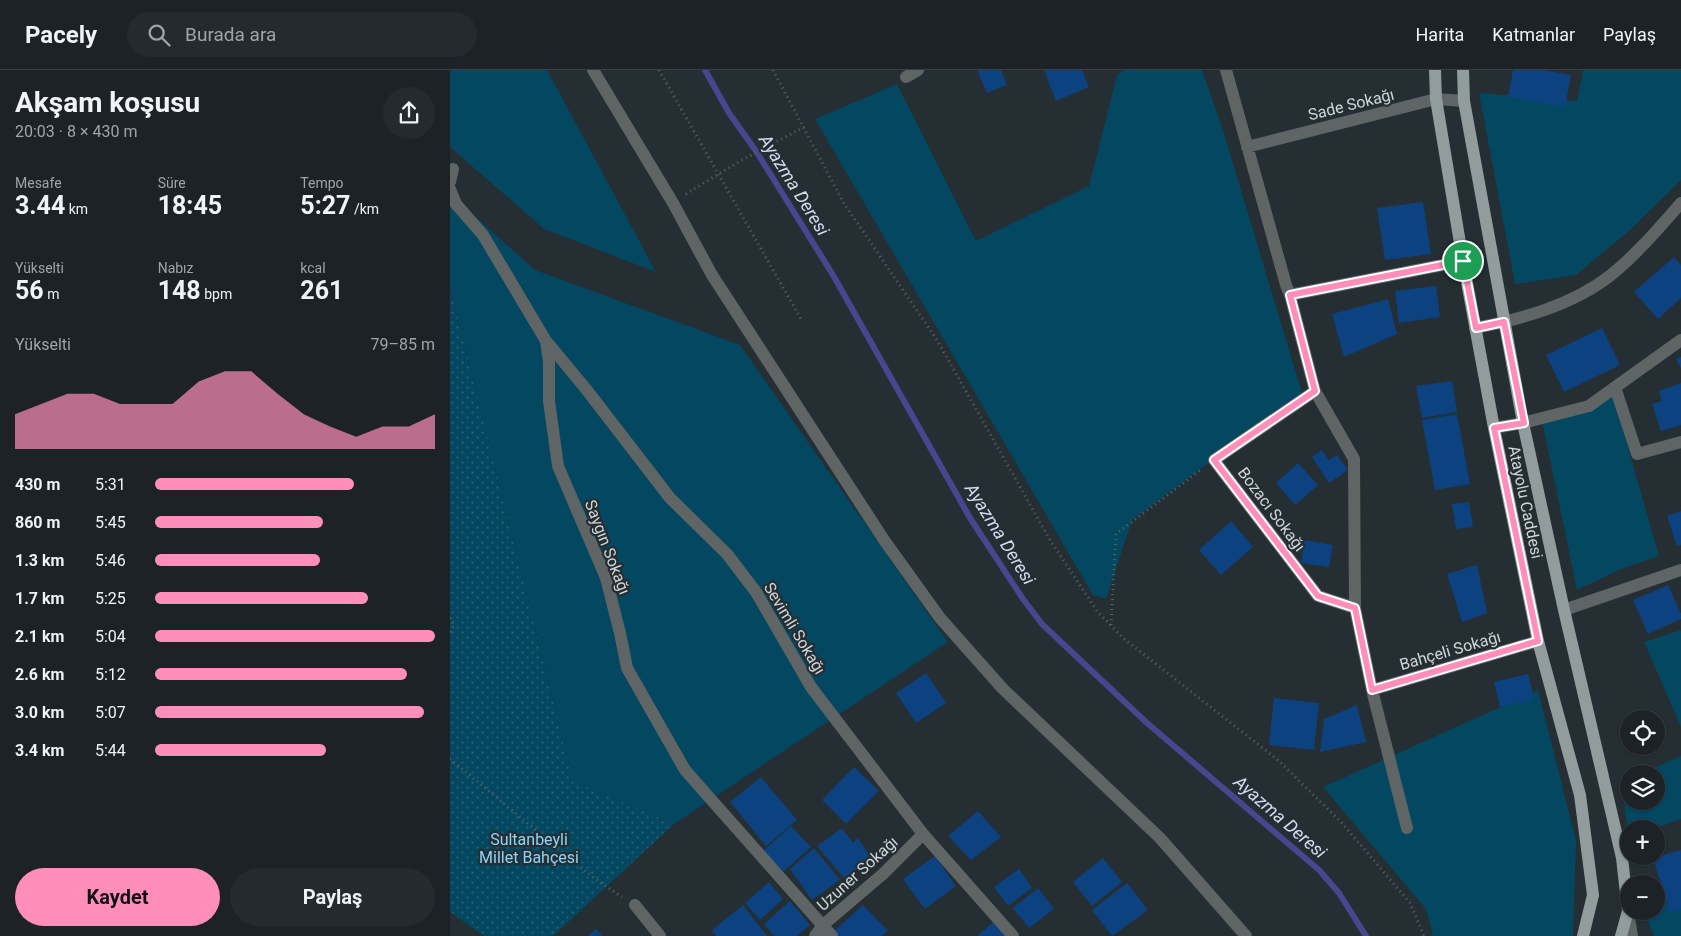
<!DOCTYPE html>
<html lang="tr">
<head>
<meta charset="utf-8">
<style>
  :root { --surface:#1c2226; --page:#252a2e; --text:#f1f3f6; --muted:#a0a4a7; --line:#3a3f43; --accent:#ff8eba }
  body { margin:0; font-family:Roboto,sans-serif; background:var(--page); color:var(--text); height:100vh; display:flex; flex-direction:column; font-size:19px; white-space:nowrap }
  * { box-sizing:border-box; margin:0 }
  p { font-size:16px; color:var(--muted) }
  .icon { flex:none; width:28px; height:28px; fill:none; stroke:currentColor; stroke-width:2; stroke-linecap:round; stroke-linejoin:round }
  .map { position:relative; flex:1; overflow:hidden }
  .panel { display:flex; flex-direction:column; background:var(--surface); width:450px }
  .panel>* { flex:none }
  .controls { position:absolute; left:1170px; top:640px; display:grid; gap:10px }
  .controls a { display:grid; place-items:center; width:45px; height:45px; border-radius:50%; background:var(--surface); box-shadow:0 1px 4px #0004,0 0 0 1px var(--line); font-size:25px }
  .pin { position:absolute; display:grid; place-items:center; width:42px; height:42px; color:#fff; margin:-21px; border:2px solid #fff; border-radius:50%; box-shadow:0 1px 5px #0007 }
  .round { display:grid; place-items:center; flex:none; width:52px; height:52px; border-radius:26px; background:var(--page) }
  .head { display:flex; align-items:center; justify-content:space-between; height:85px; padding:0 15px }
  h1 { font-size:28px; font-weight:700; line-height:38px }
  .metrics { display:grid; grid-template-columns:repeat(3,1fr); gap:8px; height:85px; padding:5px 15px }
  .metrics div { display:grid; align-content:center }
  .metrics b { font-size:25px; font-weight:700 }
  .metrics small { font-size:14px; font-weight:400 }
  .metrics p { font-size:14px }
  .chart { height:140px; padding:10px 15px }
  .chart p { display:flex; justify-content:space-between }
  .chart svg { width:100%; height:90px; margin-top:5px; fill:var(--accent); opacity:.7 }
  .primary-button { display:flex; gap:10px; margin-top:auto; padding:10px 15px }
  .primary-button a { flex:1; height:58px; border-radius:30px; background:var(--accent); color:#111; font-size:20px; font-weight:700; line-height:58px; text-align:center }
  .primary-button a+a { background:var(--page); color:var(--text) }
  ul { padding:0 15px; list-style:none; font-size:16px }
  li { display:grid; grid-template-columns:80px 60px 1fr; align-items:center; height:38px }
  li i { height:12px; border-radius:6px; background:var(--accent) }
  header { display:flex; align-items:center; gap:30px; box-sizing:border-box; height:70px; padding:0 25px; background:var(--surface); border-bottom:1px solid var(--line) }
  header strong { font-size:24px }
  nav { display:flex; gap:28px; margin-inline-start:auto; font-size:18px }
  .search { width:350px; height:45px; background:var(--page); display:flex; align-items:center; gap:12px; box-sizing:border-box; padding:0 18px; border-radius:28px; color:var(--muted); font-size:19px }
  main { display:flex; flex:1; min-height:0 }
  .map>svg:first-child { display:block }
  .green { fill:#044760 }
  .park { fill:url(#park-dots) }
  .lines { fill:none; stroke-linecap:round; stroke-linejoin:round }
  .stream { stroke:#47468f; stroke-width:6 }
  .building { fill:#0d4281 }
  .path { stroke:#5c6468; stroke-width:3; stroke-dasharray:1 4; stroke-linecap:butt }
  .minor { stroke:#5f6465; stroke-width:12 }
  .major { stroke:#919c9d; stroke-width:12 }
  .route-casing { stroke:#fff; stroke-width:10 }
  .route { stroke:#ff8eba; stroke-width:6 }
  .labels { text-anchor:middle; stroke-width:4.5; stroke-linejoin:round; paint-order:stroke }
  .street-label { font-size:16px; fill:#d0d6d9; stroke:#252e32 }
  .park-label { font-size:16px; fill:#8cd5fa; stroke:#252e32 }
  .water-label { font-size:18px; font-style:italic; fill:#d7d9ef; stroke:#252e32 }
</style>
</head>
<body>
<header>
<strong>Pacely</strong>
<div class="search"><svg class="icon" aria-label="search" viewBox="0 0 24 24"><circle cx="10" cy="10" r="6"/><path d="M15 15l6 6"/></svg>Burada ara</div>
<nav><a>Harita</a><a>Katmanlar</a><a>Paylaş</a></nav>
</header>
<main>
<section class="panel">
<div class="head"><div><h1>Akşam koşusu</h1><p>20:03 · 8 × 430 m</p></div><a class="round"><svg class="icon" aria-label="share" viewBox="0 0 24 24"><path d="M12 15V3M7 8l5-5 5 5M5 13v7h14v-7"/></svg></a></div>
<div class="metrics">
<div><p>Mesafe</p><b>3.44<small> km</small></b></div>
<div><p>Süre</p><b>18:45</b></div>
<div><p>Tempo</p><b>5:27<small> /km</small></b></div>
</div>
<div class="metrics">
<div><p>Yükselti</p><b>56<small> m</small></b></div>
<div><p>Nabız</p><b>148<small> bpm</small></b></div>
<div><p>kcal</p><b>261</b></div>
</div>
<div class="chart"><p><span>Yükselti</span>79–85 m</p>
<svg viewBox="0 0 160 44" preserveAspectRatio="none"><path d="M0 44V27L10 22L20 17L30 17L40 22L50 22L60 22L70 11L80 6L90 6L100 17L110 27L120 33L130 38L140 33L150 33L160 27V44z"/></svg>
</div>
<ul>
<li><b>430 m</b>5:31<i style="width:71%"></i></li>
<li><b>860 m</b>5:45<i style="width:60%"></i></li>
<li><b>1.3 km</b>5:46<i style="width:59%"></i></li>
<li><b>1.7 km</b>5:25<i style="width:76%"></i></li>
<li><b>2.1 km</b>5:04<i style="width:100%"></i></li>
<li><b>2.6 km</b>5:12<i style="width:90%"></i></li>
<li><b>3.0 km</b>5:07<i style="width:96%"></i></li>
<li><b>3.4 km</b>5:44<i style="width:61%"></i></li>
</ul>
<div class="primary-button"><a>Kaydet</a><a>Paylaş</a></div>
</section>
<div class="map">
<svg width="1231" height="866" viewBox="0 0 1231 866">
  <defs>
    <pattern id="park-dots" width="8" height="8" patternUnits="userSpaceOnUse" patternTransform="scale(1.25)"><rect width="8" height="8" fill="#044760"/><path d="M2 2h.1M6 6h.1" fill="none" stroke="#286176" stroke-width="1.8" stroke-linecap="round"/></pattern>
  </defs>
  <rect width="100%" height="100%" fill="#252e32"/>
  <path class="green" d="M0,0H97L206,202L94,159L0,77Z
    M674,0H752L773,60L852,323L682,450L656,529L643,525L365,49L447,14L526,171L639,116L667,5Z
    M1133,0H1231V110L1180,160L1126,205L1065,214L1029,23L1127,31Z
    M0,124L85,200L290,275L498,572L224,754L123,711L0,217Z
    M1162,321L1209,486L1171,499L1127,520L1092,351Z
    M1231,560V657L1194,572Z
    M1088,620L1126,770L1123,866H983L976,839L873,717Z
    M1231,686V749L1204,759H1179L1178,768L1172,711L1179,709V731H1206V704H1190Z
    M1231,821V866H1204L1194,841H1206V828Z"/>
  <path class="park" d="M0,217L123,711L224,754L103,866H34L0,842Z"/>
  <g class="lines">
    <path class="stream" d="M255,0L279,43L306,81L383,205L520,448L573,529L592,554L697,653L869,800L889,823L916,866"/>
  </g>
  <path class="building" d="M527,0H551L557,15L537,23Z
    M594,0H632L639,17L606,31Z
    M1063,0H1093L1121,5L1115,37L1058,27Z
    M973,132L981,184L935,190L927,138Z
    M1224,187L1231,195V228L1208,249L1184,222Z
    M986,216L990,247L949,253L945,221Z
    M938,229L947,264L894,287L882,244Z
    M1152,258L1170,295L1114,322L1096,285Z
    M1231,287V298L1226,289Z
    M1002,311L1007,342L972,348L966,316Z
    M1231,313V355L1211,361L1202,334L1212,331L1209,321Z
    M1007,344L1020,414L985,420L972,350Z
    M872,380L879,390L887,385L898,400L879,413L862,387Z
    M848,393L868,415L845,435L826,413Z
    M1019,432L1023,457L1006,459L1002,434Z
    M1231,441V475L1227,476L1217,446Z
    M781,451L803,477L771,505L749,480Z
    M854,470L883,475L879,497L851,493Z
    M1027,495L1037,543L1012,552L997,504Z
    M1218,515L1231,544V549L1198,564L1183,530Z
    M476,603L496,633L466,653L446,623Z
    M1078,604L1084,629L1050,637L1044,612Z
    M824,628L869,633L864,680L819,675Z
    M907,635L916,672L870,682L874,649Z
    M404,697L429,721L396,754L372,730Z
    M311,707L347,750L316,776L280,732Z
    M528,741L551,767L521,790L498,766Z
    M341,756L361,777L333,802L313,781Z
    M392,758L403,773L408,768L422,789L394,808L367,776Z
    M364,778L390,810L362,830L340,799Z
    M1231,780V839L1220,843L1203,788Z
    M485,786L506,816L475,839L453,809Z
    M653,788L672,812L642,836L623,812Z
    M569,799L582,818L558,836L544,817Z
    M319,812L333,829L310,850L295,833Z
    M677,813L698,840L662,866L642,840Z
    M588,818L604,839L579,858L563,838Z
    M340,831L360,855L347,866H324L314,854Z
    M293,835L317,866H266L262,860Z
    M413,835L438,861L431,866H389L384,861Z
    M546,850L559,866H527Z
    M146,859L152,866H138Z"/>
  <g class="lines">
    <path class="path" d="M209,0L351,249
      M323,0L393,132L487,270L600,470L647,541L673,568L829,691L892,753L960,833L974,866
      M236,124L290,91L354,57
      M0,548L4,555L0,563
      M661,555L666,464L752,399
      M0,689L145,809L172,827"/>
    <path class="minor" d="M143,0L223,133L262,205L434,470L490,548L553,619L710,768L796,866
      M776,0L836,215L840,225L865,321L904,389L905,538L922,620L957,758
      M456,7L468,0
      M797,77L986,29L1014,31
      M0,112L3,99
      M0,119L6,134L33,165L96,271L99,292V331L108,396L156,508L170,563L177,598L235,700L382,866
      M840,225L1013,191
      M1025,258C1072,249 1123,235 1161,205C1187,184 1209,158 1231,133
      M97,272L136,319L220,428L277,484L306,522L361,617L473,764L563,866
      M1165,317L1187,384L1231,372
      M865,321L764,390L868,526L905,538
      M1044,358L1073,353L1139,336L1231,270
      M1114,540L1231,500
      M922,620L1088,571
      M185,835L210,866
      M1178,841L1182,866
      M365,866L373,855L433,804L473,764"/>
    <path class="major" d="M985,0L986,29L1013,191L1044,358L1088,571L1130,725L1143,825L1133,866
      M1013,0L1014,31L1073,353L1114,540L1172,788L1178,841L1171,866"/>
  </g>
  <g class="lines">
    <g class="route-casing">
      <path id="route" d="M1013,191L1026,258L1054,252L1074,353L1044,358L1088,571L922,620L905,538L868,526L764,390L865,321L840,225Z"/>
    </g>
    <use href="#route" class="route"/>
  </g>
  <g class="labels">
    <g class="street-label">
      <text transform="translate(901 34) rotate(-14)" y="6">Sade Sokağı</text>
      <text transform="translate(1076 432) rotate(78)" y="6">Atayolu Caddesi</text>
      <text transform="translate(822 439) rotate(53)" y="6">Bozacı Sokağı</text>
      <text transform="translate(158 477) rotate(69)" y="6">Saygın Sokağı</text>
      <text transform="translate(345 558) rotate(59)" y="6">Sevimli Sokağı</text>
      <text transform="translate(1000 580) rotate(-16)" y="6">Bahçeli Sokağı</text>
      <text transform="translate(407 803) rotate(-42)" y="6">Uzuner Sokağı</text>
    </g>
    <g class="park-label">
      <text x="79" y="775">Sultanbeyli<tspan x="79" dy="18">Millet Bahçesi</tspan></text>
    </g>
    <g class="water-label">
      <text transform="translate(344 115) rotate(58)" y="6">Ayazma Deresi</text>
      <text transform="translate(550 464) rotate(58)" y="6">Ayazma Deresi</text>
      <text transform="translate(830 747) rotate(41)" y="6">Ayazma Deresi</text>
    </g>
  </g>
</svg>
<div class="controls">
<a><svg class="icon" aria-label="locate" viewBox="0 0 24 24"><circle cx="12" cy="12" r="6"/><path d="M12 2v4M12 18v4M2 12h4M18 12h4"/></svg></a>
<a><svg class="icon" aria-label="layers" viewBox="0 0 24 24"><path d="M12 4l9 5-9 5-9-5zM3 14l9 5 9-5"/></svg></a>
<a>+</a>
<a>−</a>
</div>
<div class="pin" style="left:1013px;top:191px;background:#1e9e55"><svg class="icon" aria-label="arrive" viewBox="0 0 24 24"><path d="M6 21V4h12l-3 4 3 4H6"/></svg></div>
</div>
</main>
</body>
</html>
